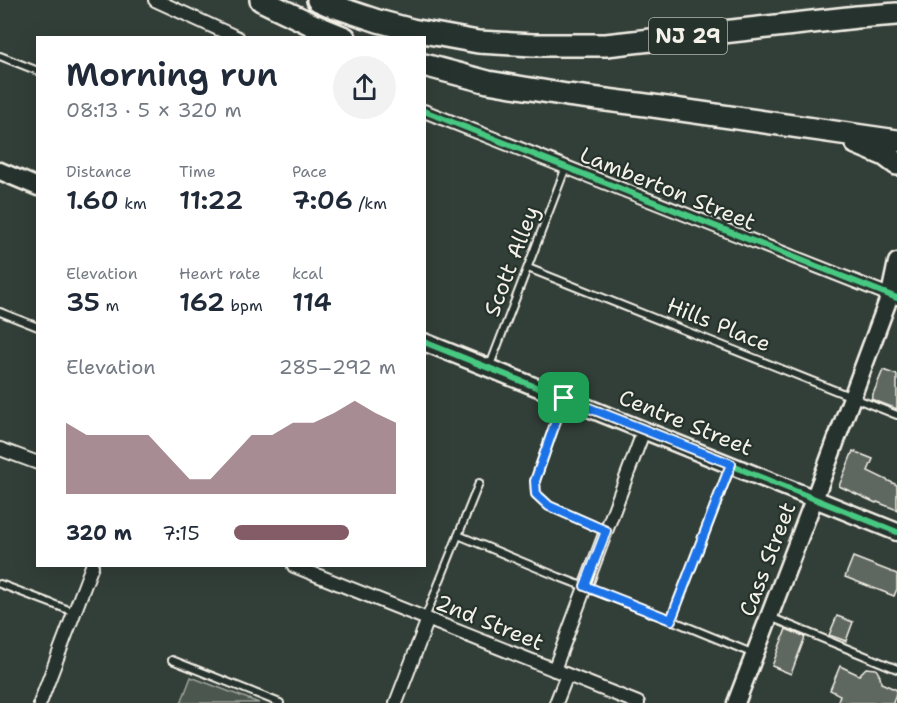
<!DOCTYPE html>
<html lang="en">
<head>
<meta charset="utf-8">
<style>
  :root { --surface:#fff; --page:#f2f2f3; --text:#1f2937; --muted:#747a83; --accent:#845c67 }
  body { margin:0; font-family:"Shantell Sans",sans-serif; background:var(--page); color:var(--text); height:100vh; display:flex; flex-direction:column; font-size:22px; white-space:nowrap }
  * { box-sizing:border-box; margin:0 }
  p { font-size:20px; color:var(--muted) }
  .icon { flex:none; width:33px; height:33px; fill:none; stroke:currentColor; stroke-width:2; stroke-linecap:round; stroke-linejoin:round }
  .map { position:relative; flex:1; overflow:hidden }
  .side { position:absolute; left:36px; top:36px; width:390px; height:531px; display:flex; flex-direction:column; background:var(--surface); border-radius:0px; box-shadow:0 6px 24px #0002 }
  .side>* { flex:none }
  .pin { position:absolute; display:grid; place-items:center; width:51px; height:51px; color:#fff; margin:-26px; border-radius:12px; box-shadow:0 3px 9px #0006 }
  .round { display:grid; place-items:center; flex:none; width:63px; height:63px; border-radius:32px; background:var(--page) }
  .head { display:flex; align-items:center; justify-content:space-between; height:102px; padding:0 30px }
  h1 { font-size:33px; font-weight:600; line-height:45px }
  .metrics { display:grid; grid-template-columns:repeat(3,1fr); gap:9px; height:102px; padding:6px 30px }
  .metrics div { display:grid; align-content:center }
  .metrics b { font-size:26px; font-weight:600 }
  .metrics small { font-size:16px; font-weight:400 }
  .metrics p { font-size:16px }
  .chart { height:168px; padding:12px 30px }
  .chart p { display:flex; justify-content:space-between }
  .chart svg { width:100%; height:108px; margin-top:6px; fill:var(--accent); opacity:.7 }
  ul { padding:0 30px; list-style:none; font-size:20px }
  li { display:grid; grid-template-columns:96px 72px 1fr; align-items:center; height:45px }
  li i { height:15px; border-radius:8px; background:var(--accent) }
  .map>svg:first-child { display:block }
  .green { fill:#4c564f; stroke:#a0a49c; stroke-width:1.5 }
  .building { fill:#5f6861; stroke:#f4f1e8; stroke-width:1.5 }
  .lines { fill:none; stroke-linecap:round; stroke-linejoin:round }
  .lane-casing { stroke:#f4f1e8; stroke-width:10 }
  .street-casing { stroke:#f4f1e8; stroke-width:16 }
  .secondary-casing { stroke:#f4f1e8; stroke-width:21 }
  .highway-casing { stroke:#f4f1e8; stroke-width:26 }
  .lane { stroke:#26332d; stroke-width:6 }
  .street { stroke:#26332d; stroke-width:12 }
  .secondary { stroke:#26332d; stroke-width:16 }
  .highway { stroke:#26332d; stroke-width:21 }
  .cycleway-casing { stroke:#26332d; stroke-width:10 }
  .cycleway { stroke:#46c982; stroke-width:6 }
  .route-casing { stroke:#fff; stroke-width:12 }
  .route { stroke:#1a73e8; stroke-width:8 }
  .labels { text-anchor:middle; stroke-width:4.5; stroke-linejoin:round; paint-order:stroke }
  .shield { fill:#26332d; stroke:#b6b8b0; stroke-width:1.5 }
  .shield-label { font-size:21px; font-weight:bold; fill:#f4f1e8 }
  .street-label { font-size:22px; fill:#f4f1e8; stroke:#26332d }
</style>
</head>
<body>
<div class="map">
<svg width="897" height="703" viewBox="0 0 897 703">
  <rect width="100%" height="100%" fill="#323e38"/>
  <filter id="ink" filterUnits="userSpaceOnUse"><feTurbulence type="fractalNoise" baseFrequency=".0167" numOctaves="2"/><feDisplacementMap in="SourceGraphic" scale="12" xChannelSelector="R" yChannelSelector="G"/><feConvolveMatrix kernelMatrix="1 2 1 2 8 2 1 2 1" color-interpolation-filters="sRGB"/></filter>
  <g filter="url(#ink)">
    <path class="green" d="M191,677L259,703H181Z"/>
    <path class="building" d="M883,370L897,375V409L871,399Z
      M853,451L873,459L868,471L897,485V510L877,502L876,503L839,486Z
      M853,557L897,574V589L894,596L845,577Z
      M837,616L853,622L846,641L829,635Z
      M786,629L805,637L791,674L772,666Z
      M840,666L859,675L866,668L876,669L880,676L881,683L897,690L893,703H837L840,695L830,690Z"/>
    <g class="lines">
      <g class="lane-casing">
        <path id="lane" d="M0,56L38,71
          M528,268L897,415
          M0,312L38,327
          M489,368L566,167
          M564,398L535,481L536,494L549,506L606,531
          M458,535L559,577L671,620L754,654
          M0,584L74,612
          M770,617L897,669
          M425,618L479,483
          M671,620L730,468
          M172,660L280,703"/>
      </g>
      <g class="street-casing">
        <path id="street" d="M155,0L238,38
          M424,111L897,298
          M0,449L38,463
          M294,566L638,703
          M554,670L644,430
          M40,703L92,566
          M396,703L428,619
          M556,703L567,675"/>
      </g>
      <g class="secondary-casing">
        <path id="secondary" d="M0,171L38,187
          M424,342L897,532
          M736,703L821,481L890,295L897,262"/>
      </g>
      <g class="highway-casing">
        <path id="highway" d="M261,0L313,25L345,38
          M318,0L327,4L378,21L412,30L478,42L533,45H606L857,17L897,14
          M424,65L488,82L567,95L646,105L897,141
          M856,143L885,155L897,164"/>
      </g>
      <use href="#lane" class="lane"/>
      <use href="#street" class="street"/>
      <use href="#secondary" class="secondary"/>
      <use href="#highway" class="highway"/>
      <g class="cycleway-casing">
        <path id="cycleway" d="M424,111L897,298
          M424,342L897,532"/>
      </g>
      <use href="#cycleway" class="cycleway"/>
    </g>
  </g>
  <g class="lines" filter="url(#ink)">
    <g class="route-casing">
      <path id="route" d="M564,398L731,464L671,620L585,586L606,531L549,506L536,494L535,481Z"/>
    </g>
    <use href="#route" class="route"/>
  </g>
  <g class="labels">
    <rect class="shield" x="649" y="18" width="78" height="36" rx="4.5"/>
    <g class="shield-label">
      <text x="688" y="43">NJ 29</text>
    </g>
    <g class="street-label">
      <text transform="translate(668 188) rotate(22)" y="8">Lamberton Street</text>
      <text transform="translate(511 261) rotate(-69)" y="8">Scott Alley</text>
      <text transform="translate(719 324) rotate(22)" y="8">Hills Place</text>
      <text transform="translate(686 422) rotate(22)" y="8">Centre Street</text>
      <text transform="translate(767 559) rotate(-69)" y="8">Cass Street</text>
      <text transform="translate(490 622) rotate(22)" y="8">2nd Street</text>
    </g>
  </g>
</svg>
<div class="pin" style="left:564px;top:398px;background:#1e9e55"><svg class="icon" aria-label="arrive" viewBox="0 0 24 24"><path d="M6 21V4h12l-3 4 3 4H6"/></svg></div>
<section class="side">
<div class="head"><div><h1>Morning run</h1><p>08:13 · 5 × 320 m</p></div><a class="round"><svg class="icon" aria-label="share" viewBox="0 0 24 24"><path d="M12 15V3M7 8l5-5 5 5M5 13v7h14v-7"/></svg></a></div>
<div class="metrics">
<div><p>Distance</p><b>1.60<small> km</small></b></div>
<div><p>Time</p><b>11:22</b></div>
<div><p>Pace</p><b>7:06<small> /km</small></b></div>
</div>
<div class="metrics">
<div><p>Elevation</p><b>35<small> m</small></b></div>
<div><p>Heart rate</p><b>162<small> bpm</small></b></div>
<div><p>kcal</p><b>114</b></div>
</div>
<div class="chart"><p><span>Elevation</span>285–292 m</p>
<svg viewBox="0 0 160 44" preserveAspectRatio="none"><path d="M0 44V15L10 20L20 20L30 20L40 20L50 29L60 38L70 38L80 29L90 20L100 20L110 15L120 15L130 11L140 6L150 11L160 15V44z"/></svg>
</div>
<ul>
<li><b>320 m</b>7:15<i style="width:71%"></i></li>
</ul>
</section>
</div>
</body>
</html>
